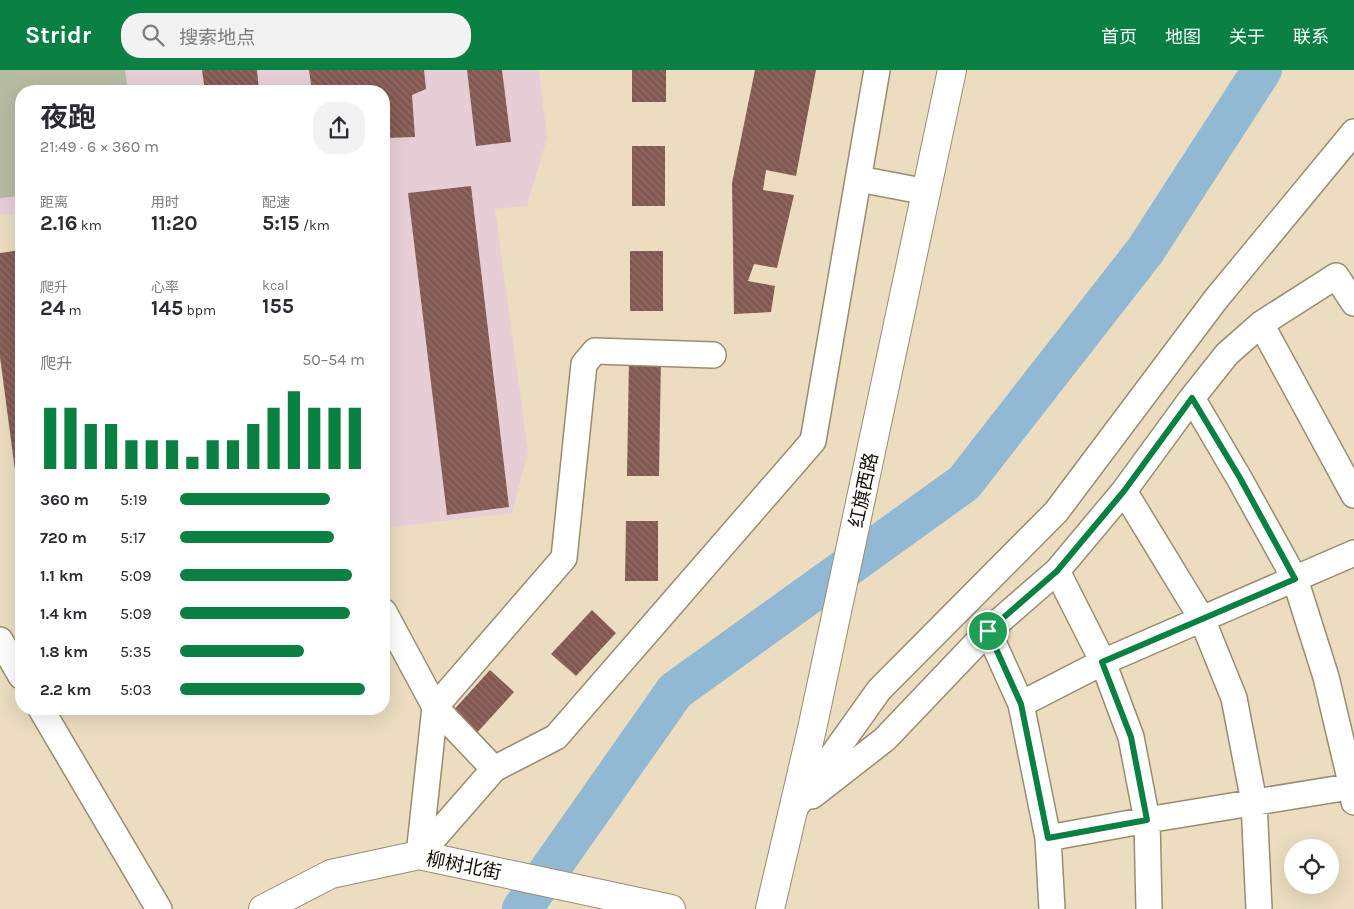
<!DOCTYPE html>
<html lang="zh">
<head>
<meta charset="utf-8">
<style>
  :root { --surface:#fff; --page:#f2f2f3; --text:#2b2b33; --muted:#7c7c81; --accent:#0b8043 }
  body { margin:0; font-family:Karla,"Noto Sans SC",sans-serif; background:var(--page); color:var(--text); height:100vh; display:flex; flex-direction:column; font-size:19px; white-space:nowrap }
  * { box-sizing:border-box; margin:0 }
  p { font-size:16px; color:var(--muted) }
  .icon { flex:none; width:28px; height:28px; fill:none; stroke:currentColor; stroke-width:2; stroke-linecap:round; stroke-linejoin:round }
  .map { position:relative; flex:1; overflow:hidden }
  .sheet { position:absolute; left:15px; top:15px; width:375px; height:630px; display:flex; flex-direction:column; background:var(--surface); border-radius:20px; box-shadow:0 5px 20px #0002 }
  .sheet>* { flex:none }
  .controls { position:absolute; left:1284px; top:769px; display:grid; gap:10px }
  .controls a { display:grid; place-items:center; width:55px; height:55px; border-radius:50%; background:var(--surface); box-shadow:0 5px 20px #0002; font-size:25px }
  .pin { position:absolute; display:grid; place-items:center; width:42px; height:42px; color:#fff; margin:-21px; border:2px solid #fff; border-radius:50%; box-shadow:0 1px 5px #0007 }
  .round { display:grid; place-items:center; flex:none; width:52px; height:52px; border-radius:20px; background:var(--page) }
  .headline { display:flex; align-items:center; justify-content:space-between; height:85px; padding:0 25px }
  h1 { font-size:28px; font-weight:700; line-height:38px }
  .stats { display:grid; grid-template-columns:repeat(3,1fr); gap:8px; height:85px; padding:5px 25px }
  .stats div { display:grid; align-content:center }
  .stats b { font-size:21px; font-weight:700 }
  .stats small { font-size:14px; font-weight:400 }
  .stats p { font-size:14px }
  .chart { height:140px; padding:10px 25px }
  .chart p { display:flex; justify-content:space-between }
  .chart svg { width:100%; height:90px; margin-top:5px; stroke:var(--accent); stroke-width:6 }
  ul { padding:0 25px; list-style:none; font-size:16px }
  li { display:grid; grid-template-columns:80px 60px 1fr; align-items:center; height:38px }
  li i { height:12px; border-radius:6px; background:var(--accent) }
  header { display:flex; align-items:center; gap:30px; box-sizing:border-box; height:70px; padding:0 25px; background:var(--accent); color:#fff }
  header strong { font-size:24px }
  nav { display:flex; gap:28px; margin-inline-start:auto; font-size:18px }
  .search { width:350px; height:45px; background:var(--page); display:flex; align-items:center; gap:12px; box-sizing:border-box; padding:0 18px; border-radius:20px; color:var(--muted); font-size:19px }
  .map>svg:first-child { display:block }
  .education { fill:#e7ced6 }
  .pitch { fill:#b5bca2 }
  .lines { fill:none; stroke-linecap:round; stroke-linejoin:round }
  .river { stroke:#91b9d4; stroke-width:40 }
  .building { fill:url(#building-back-hatch) }
  .street-casing { stroke:#9a8c71; stroke-width:28 }
  .secondary-casing { stroke:#9a8c71; stroke-width:30 }
  .primary-casing { stroke:#9a8c71; stroke-width:30 }
  .street { stroke:#fff; stroke-width:25 }
  .secondary { stroke:#fff; stroke-width:28 }
  .primary { stroke:#fff; stroke-width:28 }
  .route-casing { stroke:#fff; stroke-width:10 }
  .route { stroke:#0b8043; stroke-width:6 }
  .labels { text-anchor:middle; stroke-width:4.5; stroke-linejoin:round; paint-order:stroke }
  .street-label { font-size:19px; fill:#151006; stroke:#fff }
</style>
</head>
<body>
<header>
<strong>Stridr</strong>
<div class="search"><svg class="icon" aria-label="search" viewBox="0 0 24 24"><circle cx="10" cy="10" r="6"/><path d="M15 15l6 6"/></svg>搜索地点</div>
<nav><a>首页</a><a>地图</a><a>关于</a><a>联系</a></nav>
</header>
<div class="map">
<svg width="1354" height="839" viewBox="0 0 1354 839">
  <defs>
    <pattern id="building-back-hatch" width="6" height="6" patternUnits="userSpaceOnUse" patternTransform="scale(1.25)"><rect width="6" height="6" fill="#835850"/><path d="M-1 5l2 2M0 0l6 6M5-1l2 2" fill="none" stroke="#907069"/></pattern>
  </defs>
  <rect width="100%" height="100%" fill="#ecddc0"/>
  <path class="education" d="M0,0H539L547,68L527,136L495,139L528,382L512,443L384,458V21H21V143L0,145Z"/>
  <path class="pitch" d="M0,0H125L128,21H21V126L0,128Z"/>
  <g class="lines">
    <path class="river" d="M522,839L675,621L964,413L1145,181L1262,0"/>
  </g>
  <path class="building" d="M202,0H257L259,21H205Z
    M309,0H424L426,19L412,25L415,67L384,68V21H312Z
    M467,0H502L511,72L476,76Z
    M632,0H666V32H632Z
    M755,0H816L796,106L766,100L763,120L794,125L777,198L754,194L748,211L775,216L771,242L734,244L732,113Z
    M632,76H665V136H632Z
    M471,116L509,437L447,445L408,123Z
    M21,180V438H20L0,287V183Z
    M630,181H663V241H630Z
    M629,287L661,288L659,406H627Z
    M626,451H658V511H625Z
    M592,540L616,563L576,606L551,584Z
    M490,600L514,622L474,666L450,644Z"/>
  <g class="lines">
    <g class="street-casing">
      <path id="street" d="M859,109L927,122
        M1261,254L1354,425
        M1192,328L1239,408L1295,509L1326,607L1352,717L1354,732
        M1124,421L1202,549L1234,628L1254,732L1259,839
        M1057,501L1103,592L1131,667L1147,750L1149,839
        M384,542L435,637L494,699
        M988,561L1021,634L1048,768L1052,839
        M0,570L21,606
        M1021,634L1103,592L1354,483
        M41,639L159,839
        M812,726L885,669L988,561L1057,501L1124,421L1192,328L1227,284L1261,254L1336,206L1354,233
        M795,738L879,620L1056,442L1216,229L1354,62
        M1048,768L1147,750L1354,716
        M419,785L494,699L556,667L813,371L877,0
        M419,785L435,637L564,488L584,294L595,281L713,285"/>
    </g>
    <g class="secondary-casing">
      <path id="secondary" d="M263,839L331,804L419,785L671,839"/>
    </g>
    <g class="primary-casing">
      <path id="primary" d="M770,839L812,659L952,0"/>
    </g>
    <use href="#street" class="street"/>
    <use href="#secondary" class="secondary"/>
    <use href="#primary" class="primary"/>
  </g>
  <g class="lines">
    <g class="route-casing">
      <path id="route" d="M1192,328L1240,408L1295,509L1102,592L1131,667L1147,750L1048,768L1021,634L988,561L1057,501L1124,421Z"/>
    </g>
    <use href="#route" class="route"/>
  </g>
  <g class="labels">
    <g class="street-label">
      <text transform="translate(863 420) rotate(-78)" y="7">红旗西路</text>
      <text transform="translate(464 795) rotate(11)" y="7">柳树北街</text>
    </g>
  </g>
</svg>
<div class="controls">
<a><svg class="icon" aria-label="locate" viewBox="0 0 24 24"><circle cx="12" cy="12" r="6"/><path d="M12 2v4M12 18v4M2 12h4M18 12h4"/></svg></a>
</div>
<div class="pin" style="left:988px;top:561px;background:#1e9e55"><svg class="icon" aria-label="arrive" viewBox="0 0 24 24"><path d="M6 21V4h12l-3 4 3 4H6"/></svg></div>
<section class="sheet">
<div class="headline"><div><h1>夜跑</h1><p>21:49 · 6 × 360 m</p></div><a class="round"><svg class="icon" aria-label="share" viewBox="0 0 24 24"><path d="M12 15V3M7 8l5-5 5 5M5 13v7h14v-7"/></svg></a></div>
<div class="stats">
<div><p>距离</p><b>2.16<small> km</small></b></div>
<div><p>用时</p><b>11:20</b></div>
<div><p>配速</p><b>5:15<small> /km</small></b></div>
</div>
<div class="stats">
<div><p>爬升</p><b>24<small> m</small></b></div>
<div><p>心率</p><b>145<small> bpm</small></b></div>
<div><p>kcal</p><b>155</b></div>
</div>
<div class="chart"><p><span>爬升</span>50–54 m</p>
<svg viewBox="0 0 160 44" preserveAspectRatio="none"><path d="M5 44V14M15 44V14M25 44V22M35 44V22M45 44V30M55 44V30M65 44V30M75 44V38M85 44V30M95 44V30M105 44V22M115 44V14M125 44V6M135 44V14M145 44V14M155 44V14"/></svg>
</div>
<ul>
<li><b>360 m</b>5:19<i style="width:81%"></i></li>
<li><b>720 m</b>5:17<i style="width:83%"></i></li>
<li><b>1.1 km</b>5:09<i style="width:93%"></i></li>
<li><b>1.4 km</b>5:09<i style="width:92%"></i></li>
<li><b>1.8 km</b>5:35<i style="width:67%"></i></li>
<li><b>2.2 km</b>5:03<i style="width:100%"></i></li>
</ul>
</section>
</div>
</body>
</html>
